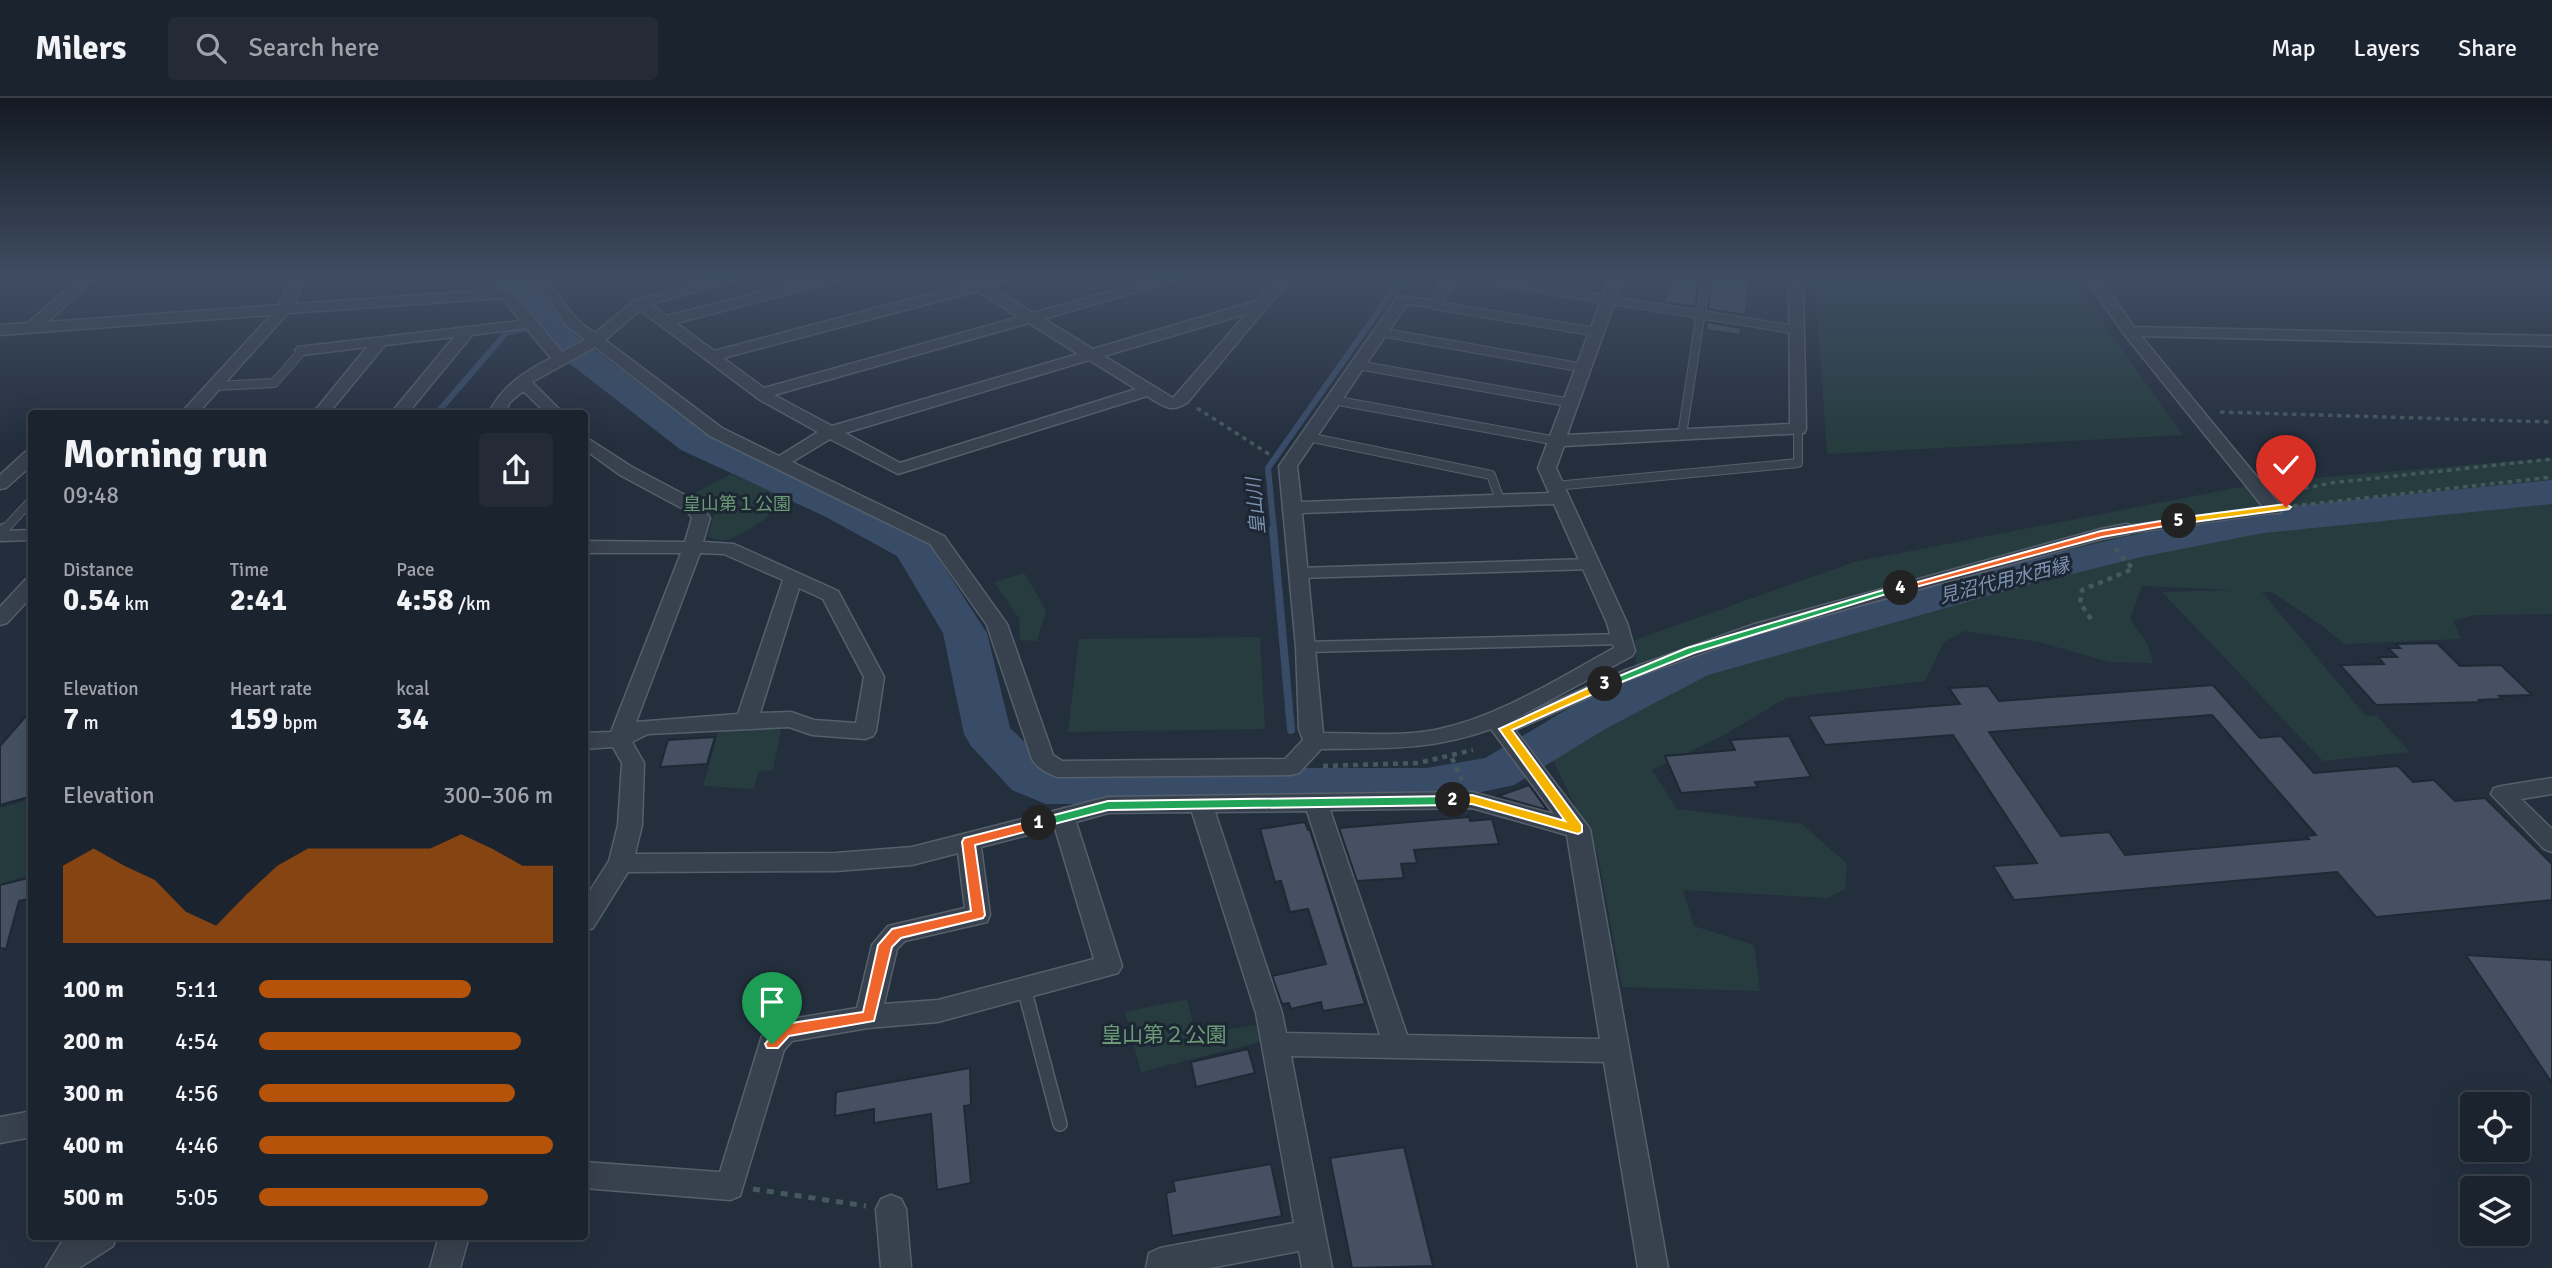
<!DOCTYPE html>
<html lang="en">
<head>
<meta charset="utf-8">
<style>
  :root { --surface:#1b232e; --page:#242b36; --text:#f1f3f6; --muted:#a0a4aa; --line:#39404a; --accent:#b45309 }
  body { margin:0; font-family:Signika,"Noto Sans JP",sans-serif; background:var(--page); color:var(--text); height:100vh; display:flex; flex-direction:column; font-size:26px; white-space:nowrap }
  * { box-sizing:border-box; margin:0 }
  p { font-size:23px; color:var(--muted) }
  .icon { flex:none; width:38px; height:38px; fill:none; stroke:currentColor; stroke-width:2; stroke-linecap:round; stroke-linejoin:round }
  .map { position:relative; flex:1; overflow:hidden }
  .sheet { position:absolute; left:28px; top:312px; width:560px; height:830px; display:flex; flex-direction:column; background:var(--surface); border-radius:7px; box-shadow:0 7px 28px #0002,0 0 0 2px var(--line) }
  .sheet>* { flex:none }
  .controls { position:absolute; left:2460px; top:994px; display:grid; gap:14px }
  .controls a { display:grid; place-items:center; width:70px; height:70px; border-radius:7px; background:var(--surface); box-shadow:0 7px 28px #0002,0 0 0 2px var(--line); font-size:35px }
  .pin { position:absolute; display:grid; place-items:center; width:60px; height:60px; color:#fff; margin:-72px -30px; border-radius:50% 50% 50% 0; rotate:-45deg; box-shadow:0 0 7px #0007 }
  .pin .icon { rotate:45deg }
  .km { position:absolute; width:35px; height:35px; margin:-18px; border-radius:50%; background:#222; color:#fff; font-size:19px; line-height:35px; text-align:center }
  .round { display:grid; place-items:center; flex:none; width:74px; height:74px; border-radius:7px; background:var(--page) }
  .overview { display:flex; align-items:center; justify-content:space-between; height:119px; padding:0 35px }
  h1 { font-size:38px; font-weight:700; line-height:52px }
  .metrics { display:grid; grid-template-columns:repeat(3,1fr); gap:10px; height:119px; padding:7px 35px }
  .metrics div { display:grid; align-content:center }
  .metrics b { font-size:30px; font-weight:700 }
  .metrics small { font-size:19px; font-weight:400 }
  .metrics p { font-size:19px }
  .chart { height:196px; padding:14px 35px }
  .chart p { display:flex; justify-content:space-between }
  .chart svg { width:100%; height:126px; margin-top:7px; fill:var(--accent); opacity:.7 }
  ul { padding:0 35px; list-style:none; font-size:23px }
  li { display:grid; grid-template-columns:112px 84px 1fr; align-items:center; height:52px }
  li i { height:18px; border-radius:9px; background:var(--accent) }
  header { display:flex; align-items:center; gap:42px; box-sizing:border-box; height:98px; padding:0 35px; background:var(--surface); border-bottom:2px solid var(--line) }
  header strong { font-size:33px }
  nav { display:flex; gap:38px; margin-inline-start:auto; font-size:24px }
  .search { width:490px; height:63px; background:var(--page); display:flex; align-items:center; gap:18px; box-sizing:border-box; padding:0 24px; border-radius:7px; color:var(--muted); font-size:26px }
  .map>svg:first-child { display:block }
  .green { fill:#263c3f }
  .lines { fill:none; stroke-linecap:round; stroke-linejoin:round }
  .stream-far1 { stroke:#394c67; stroke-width:6 }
  .stream { stroke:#394c67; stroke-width:8 }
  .river { fill:#394c67; fill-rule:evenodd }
  .building { fill:#455162; stroke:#1f2835; stroke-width:2; fill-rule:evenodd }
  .lane-far2-casing { stroke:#565f6c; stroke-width:10 }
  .lane-far1-casing { stroke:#565f6c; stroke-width:13 }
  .lane-casing { stroke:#565f6c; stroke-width:16 }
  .street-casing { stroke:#565f6c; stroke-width:3 }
  .path-far2 { stroke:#44595c; stroke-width:3.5; stroke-dasharray:4.5 4.5; stroke-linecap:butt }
  .path-far1 { stroke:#44595c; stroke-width:4.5; stroke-dasharray:5 5; stroke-linecap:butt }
  .path { stroke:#44595c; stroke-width:5; stroke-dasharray:7 7; stroke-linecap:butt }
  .lane-far2 { stroke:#38414e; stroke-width:8 }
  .lane-far1 { stroke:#38414e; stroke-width:10 }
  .lane { stroke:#38414e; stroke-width:13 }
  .street { fill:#38414e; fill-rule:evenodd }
  .split-1 { fill:#f0652b; stroke:#fff; stroke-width:2 }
  .split-2 { fill:#22a559; stroke:#fff; stroke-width:2 }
  .split-3 { fill:#f5b400; stroke:#fff; stroke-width:2 }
  .split-4 { fill:#22a559; stroke:#fff; stroke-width:2 }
  .split-5 { fill:#f0652b; stroke:#fff; stroke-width:2 }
  .split-6 { fill:#f5b400; stroke:#fff; stroke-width:2 }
  .labels { text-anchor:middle; stroke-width:6; stroke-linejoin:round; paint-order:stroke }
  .park-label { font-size:18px; fill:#6b9a76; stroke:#1d2633 }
  .water-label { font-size:19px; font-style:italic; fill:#7c92b1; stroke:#1d2633 }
  .near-park-label { font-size:21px; fill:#6b9a76; stroke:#1d2633 }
</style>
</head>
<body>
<header>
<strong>Milers</strong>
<div class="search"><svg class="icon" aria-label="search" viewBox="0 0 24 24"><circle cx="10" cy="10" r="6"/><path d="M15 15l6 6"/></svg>Search here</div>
<nav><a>Map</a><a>Layers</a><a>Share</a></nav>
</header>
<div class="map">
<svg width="2552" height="1170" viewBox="0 0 2552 1170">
  <rect width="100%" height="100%" fill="#242f3e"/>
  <path class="green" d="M1815,181H2071L2183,337L1827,356Z
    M2552,360V516L2476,517L2453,522L2461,541L2344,546L2324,529L2272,494H2262L2365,617L2377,618L2410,654L2323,663L2162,494L2234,492L2142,488L2130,521L2147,545L2153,565L2109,564L2039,544L1965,533L1944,544L1925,583L1786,600L1726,636L1652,672L1677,711L1802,726L1847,766L1845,791L1828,800L1683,792L1694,828L1754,847L1760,893L1622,889L1598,757L1542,638L1550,619L1637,581L1635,542L1854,464L2266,384Z
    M731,376L791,401C772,414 729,455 708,438L714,416L707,406L691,397Z
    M1024,475L1046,512L1037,543L1020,542L1019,520L994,484Z
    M1260,539L1265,631L1068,634L1079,541Z
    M777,628L781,632L773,672L759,673L753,691L703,688L719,632Z
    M31,701V777L0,786V710Z
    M1187,901L1196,937L1256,927L1260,944L1141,974L1125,914Z"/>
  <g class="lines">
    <path class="stream-far1" d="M437,315L506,235L547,225
      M1274,433L1268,370L1401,181"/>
    <path class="stream" d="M1273,431L1291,632"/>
    <path class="river" d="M490,181H528L542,194L575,237L707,336L852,402L926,441L987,535L1010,630L1052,670H1427L1485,660L1573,608L1676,557L2005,467L2141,435L2263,411L2552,382V406L2263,435L2141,459L2031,486L1708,577L1607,630L1514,687L1427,706H1046L1012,692L971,648L964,636L943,535L897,458L824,418L681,352L551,251L519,207Z"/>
  </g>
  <path class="building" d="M1677,181H1699L1695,209L1664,204L1669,184L1677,185Z
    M1712,181H1750L1745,217L1708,211Z
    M1707,224L1741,230L1740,237L1706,232Z
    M2437,545L2460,568L2501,567L2532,597L2499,598L2502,601L2479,602L2481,604L2376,607L2340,567L2384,566L2378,559H2397L2388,550H2400L2396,546Z
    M2213,587L2260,640L2281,638L2314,675L2398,668L2413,684L2434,682L2455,703L2485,700L2552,766V802L2376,819L2337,774L2014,802L1993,768L2037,765L1953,637L1825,647L1808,618L1960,606L1949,590L1988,588L1999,603ZM2212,617L2316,737L2306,738L2309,741L2125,757L2109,734L2061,738L1989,634Z
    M32,611V698L0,707V648Z
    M1789,638L1811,679L1755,684L1758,689L1681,695L1665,658L1735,652L1730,642Z
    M715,639L707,666L660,669L668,642Z
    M1529,687L1547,712L1498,698Z
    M1469,719L1470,723L1492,721L1499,746L1414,752L1417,765L1401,766L1404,780L1357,783L1339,730Z
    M1305,724L1308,732H1310L1365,906L1323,913L1321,904L1291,911L1289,905L1282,906L1272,878L1326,866L1308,811L1290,814L1281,783L1275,784L1260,731Z
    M32,779V800L19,803L6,851L0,850V787Z
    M2466,857L2552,862V985Z
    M1248,951L1255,975L1196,989L1191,964Z
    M970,970L971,1007L964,1008L971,1085L937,1092L931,1016L874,1025V1011L835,1018L836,994Z
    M1404,1049L1433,1168L1352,1170L1330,1060Z
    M1271,1066L1282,1118L1172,1138L1166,1095L1175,1093L1173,1083Z"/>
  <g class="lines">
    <g class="lane-far2-casing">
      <path id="lane-far2" d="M1481,181L1797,232
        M1434,207L1596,234
        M1380,234L1584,270
        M1358,267L1571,305
        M213,288L274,285L303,252
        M1333,302L1557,343
        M1682,337L1706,181
        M1308,339L1491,377L1500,402
        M1555,388L1798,365V331
        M3,433L32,402
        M2117,433L2274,411"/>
    </g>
    <g class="lane-far1-casing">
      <path id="lane-far1" d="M0,436L4,431
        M0,438L32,437
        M1298,475L1590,466
        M1306,549L1622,541
        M1505,631L1629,576L1755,531L2101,436L2127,431"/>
    </g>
    <g class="lane-casing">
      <path id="lane" d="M1024,890L1060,1026"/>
    </g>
    <g class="street-casing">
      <path id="street" d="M78,181H94L48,224L279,207L292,181H306L294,206L506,191L511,192L562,254L585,242L566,227L552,206L524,181C556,181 558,201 577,221C581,226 589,231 595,235L635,202L714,181H739L651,206L667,218L810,181H836L834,184L676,225L714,253L967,186L961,181H1011L991,189L1033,215L1154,181H1178L1044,221L1093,251L1256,203L1275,181H1290L1188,304C1171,316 1163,308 1147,298L898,376L830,341L792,364L944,438L1007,526L1053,657L1062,663L1285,661L1303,642L1299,631L1296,549L1279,368L1398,198L1430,202L1443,181H1457L1439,210L1407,206L1297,368L1301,404L1549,395L1538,370L1609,181H1623L1567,337L1790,326L1789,181H1803L1806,331L1804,335L1564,348L1556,370L1627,525L1635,553L1632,558L1509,624L1590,731L1668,1170H1638L1604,964L1291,958L1332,1170H1302L1299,1153L1210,1170H1146L1149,1155L1160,1150L1294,1125L1256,915L1192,714L1108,715L1076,724L1122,868L1118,875L938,924L868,930L792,943L784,952L740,1098L730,1102L584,1090V1064L720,1074L762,938L776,925L785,922L857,910L872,847L888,828L965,810L958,755L912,767L836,773L628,774L593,830L584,833V802L609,763L618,727L622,665L613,649L584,651V635L611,634L681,455H584V443L685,444L692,420L687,413L620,377L584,351V338L632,369L700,405L710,420L703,444L734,446L838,493L884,579L876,633L873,638L865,641L812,637L789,629L648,636L632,644L644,665L642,727L635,756L836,755L912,749L1108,699L1472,694L1554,716L1491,631C1429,653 1385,650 1321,651L1299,675L1291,677L1058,679C1048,676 1037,670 1032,661L987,527L930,446L710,338L595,249L532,284L563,315H546L523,293L510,304L505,315H489C501,289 525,273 551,260L526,230L472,237L408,315H391L454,239L385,247L329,315H313L367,249L303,257L298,255L295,252L298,249L518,223L519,221L502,200L288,215L198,315H181L271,217L0,237V227L28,225ZM977,193L1019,219L764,290L723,260ZM640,212L760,302L818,334L779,358L722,330L605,242ZM1246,216L1173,300L1104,258ZM1029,225L1078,256L832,328L774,297ZM1089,262L1136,291L900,365L845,335ZM1554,406L1607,525L1614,550C1557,581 1499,619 1435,632C1398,639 1360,635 1323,635L1302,415ZM700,455L724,456L783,482L738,616L636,624ZM799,490L823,501L864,579L856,625L814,622L791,614L760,615ZM1472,710L1567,737L1600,941L1407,937L1330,712ZM1307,713L1380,937L1286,935L1282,915L1215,714ZM1055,730L1094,861L938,902L884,906L897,851L905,843L987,824L990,817L981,749Z
        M2086,181H2100L2134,229L2552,238V248L2141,238L2280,407L2283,411L2280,415H2268L2124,236Z
        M32,353V367L6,390L0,391V377L25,354Z
        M32,480V498L7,525L0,527V509L25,482Z
        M2552,680V696L2521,701L2552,731V754L2544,751L2491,696L2494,690L2502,688Z
        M32,1013V1039L0,1045V1019Z
        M891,1097L901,1101L906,1111L911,1170H881L876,1111L881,1101Z
        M74,1138H117L113,1148L79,1170H46L61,1145Z
        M439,1138H469L460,1170H430Z"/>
    </g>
    <path class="path-far2" d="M1197,310L1272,358
      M2220,314L2552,324
      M2289,400L2302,391L2331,385L2552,361
      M2293,408L2552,379"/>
    <path class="path-far1" d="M2091,521L2080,505L2082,492L2133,471L2114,449
      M1452,660L1462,682
      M1323,668L1418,665L1473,652"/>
    <path class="path" d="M753,1091L866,1108"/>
    <use href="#lane-far2" class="lane-far2"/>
    <use href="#lane-far1" class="lane-far1"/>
    <use href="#lane" class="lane"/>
    <use href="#street" class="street"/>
  </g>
  <linearGradient id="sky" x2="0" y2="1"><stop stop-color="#141a22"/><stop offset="0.52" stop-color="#3f4d63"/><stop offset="1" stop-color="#3f4d63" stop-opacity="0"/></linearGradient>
  <rect width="2552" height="345" fill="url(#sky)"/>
  <path class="split-1" d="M1039,721L1045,725L1044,729L975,747L985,817L983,820L901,840L892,849L874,923L789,938L778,950H767L765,946L780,928L785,926L863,914L878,847L892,831L971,813L962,744L964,740Z"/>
  <path class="split-2" d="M1453,698L1460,702L1453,707L1108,712L1039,730L1033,725L1039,721L1108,703Z"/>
  <path class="split-3" d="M1605,582L1611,586L1609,589L1512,632L1582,727V734L1578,736L1472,706L1449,705V699L1472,697L1565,723L1499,631Z"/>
  <path class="split-4" d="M1897,488L1906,490L1694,555L1609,589L1605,590L1600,586L1687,550Z"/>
  <path class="split-5" d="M2179,420H2182V425L2102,439L1901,493L1896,490L2101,433Z"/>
  <path class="split-6" d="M2286,406L2291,409L2289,411L2179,426L2174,423L2179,420Z"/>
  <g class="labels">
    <g class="park-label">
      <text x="737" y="412">皇山第１公園</text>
    </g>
    <g class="water-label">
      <text transform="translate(1255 408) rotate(-95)" y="7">皇山川</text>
      <text transform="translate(2004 482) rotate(-14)" y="7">見沼代用水西縁</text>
    </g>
    <g class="near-park-label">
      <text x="1164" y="944">皇山第２公園</text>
    </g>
  </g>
</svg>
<div class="controls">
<a><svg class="icon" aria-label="locate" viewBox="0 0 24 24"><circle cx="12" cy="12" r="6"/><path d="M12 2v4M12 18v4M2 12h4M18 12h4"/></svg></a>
<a><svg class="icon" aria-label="layers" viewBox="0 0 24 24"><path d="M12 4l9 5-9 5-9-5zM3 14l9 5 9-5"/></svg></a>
</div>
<div class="pin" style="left:772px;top:946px;background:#1e9e55"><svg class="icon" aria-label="arrive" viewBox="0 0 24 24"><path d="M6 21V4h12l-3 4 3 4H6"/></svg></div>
<div class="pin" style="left:2286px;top:409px;background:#d93025"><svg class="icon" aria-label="check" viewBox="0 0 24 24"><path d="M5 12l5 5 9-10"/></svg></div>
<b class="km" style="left:1039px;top:725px">1</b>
<b class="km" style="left:1453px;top:702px">2</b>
<b class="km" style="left:1605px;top:586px">3</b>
<b class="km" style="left:1901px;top:490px">4</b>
<b class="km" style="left:2179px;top:423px">5</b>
<section class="sheet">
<div class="overview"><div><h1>Morning run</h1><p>09:48</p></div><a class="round"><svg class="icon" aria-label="share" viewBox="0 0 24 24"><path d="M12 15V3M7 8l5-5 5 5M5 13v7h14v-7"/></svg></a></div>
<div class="metrics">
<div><p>Distance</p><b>0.54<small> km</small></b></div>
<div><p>Time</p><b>2:41</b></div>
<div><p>Pace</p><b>4:58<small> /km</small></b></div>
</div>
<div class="metrics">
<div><p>Elevation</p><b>7<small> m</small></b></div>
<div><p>Heart rate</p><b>159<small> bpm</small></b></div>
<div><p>kcal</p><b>34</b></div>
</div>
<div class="chart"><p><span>Elevation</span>300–306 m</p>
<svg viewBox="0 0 160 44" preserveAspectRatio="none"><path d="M0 44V17L10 11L20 17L30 22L40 33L50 38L60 27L70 17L80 11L90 11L100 11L110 11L120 11L130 6L140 11L150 17L160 17V44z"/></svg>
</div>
<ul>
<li><b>100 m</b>5:11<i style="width:72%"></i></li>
<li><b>200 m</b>4:54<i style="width:89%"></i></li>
<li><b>300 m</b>4:56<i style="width:87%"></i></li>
<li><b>400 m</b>4:46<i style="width:100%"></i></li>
<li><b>500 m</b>5:05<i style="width:78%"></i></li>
</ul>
</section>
</div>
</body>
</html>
